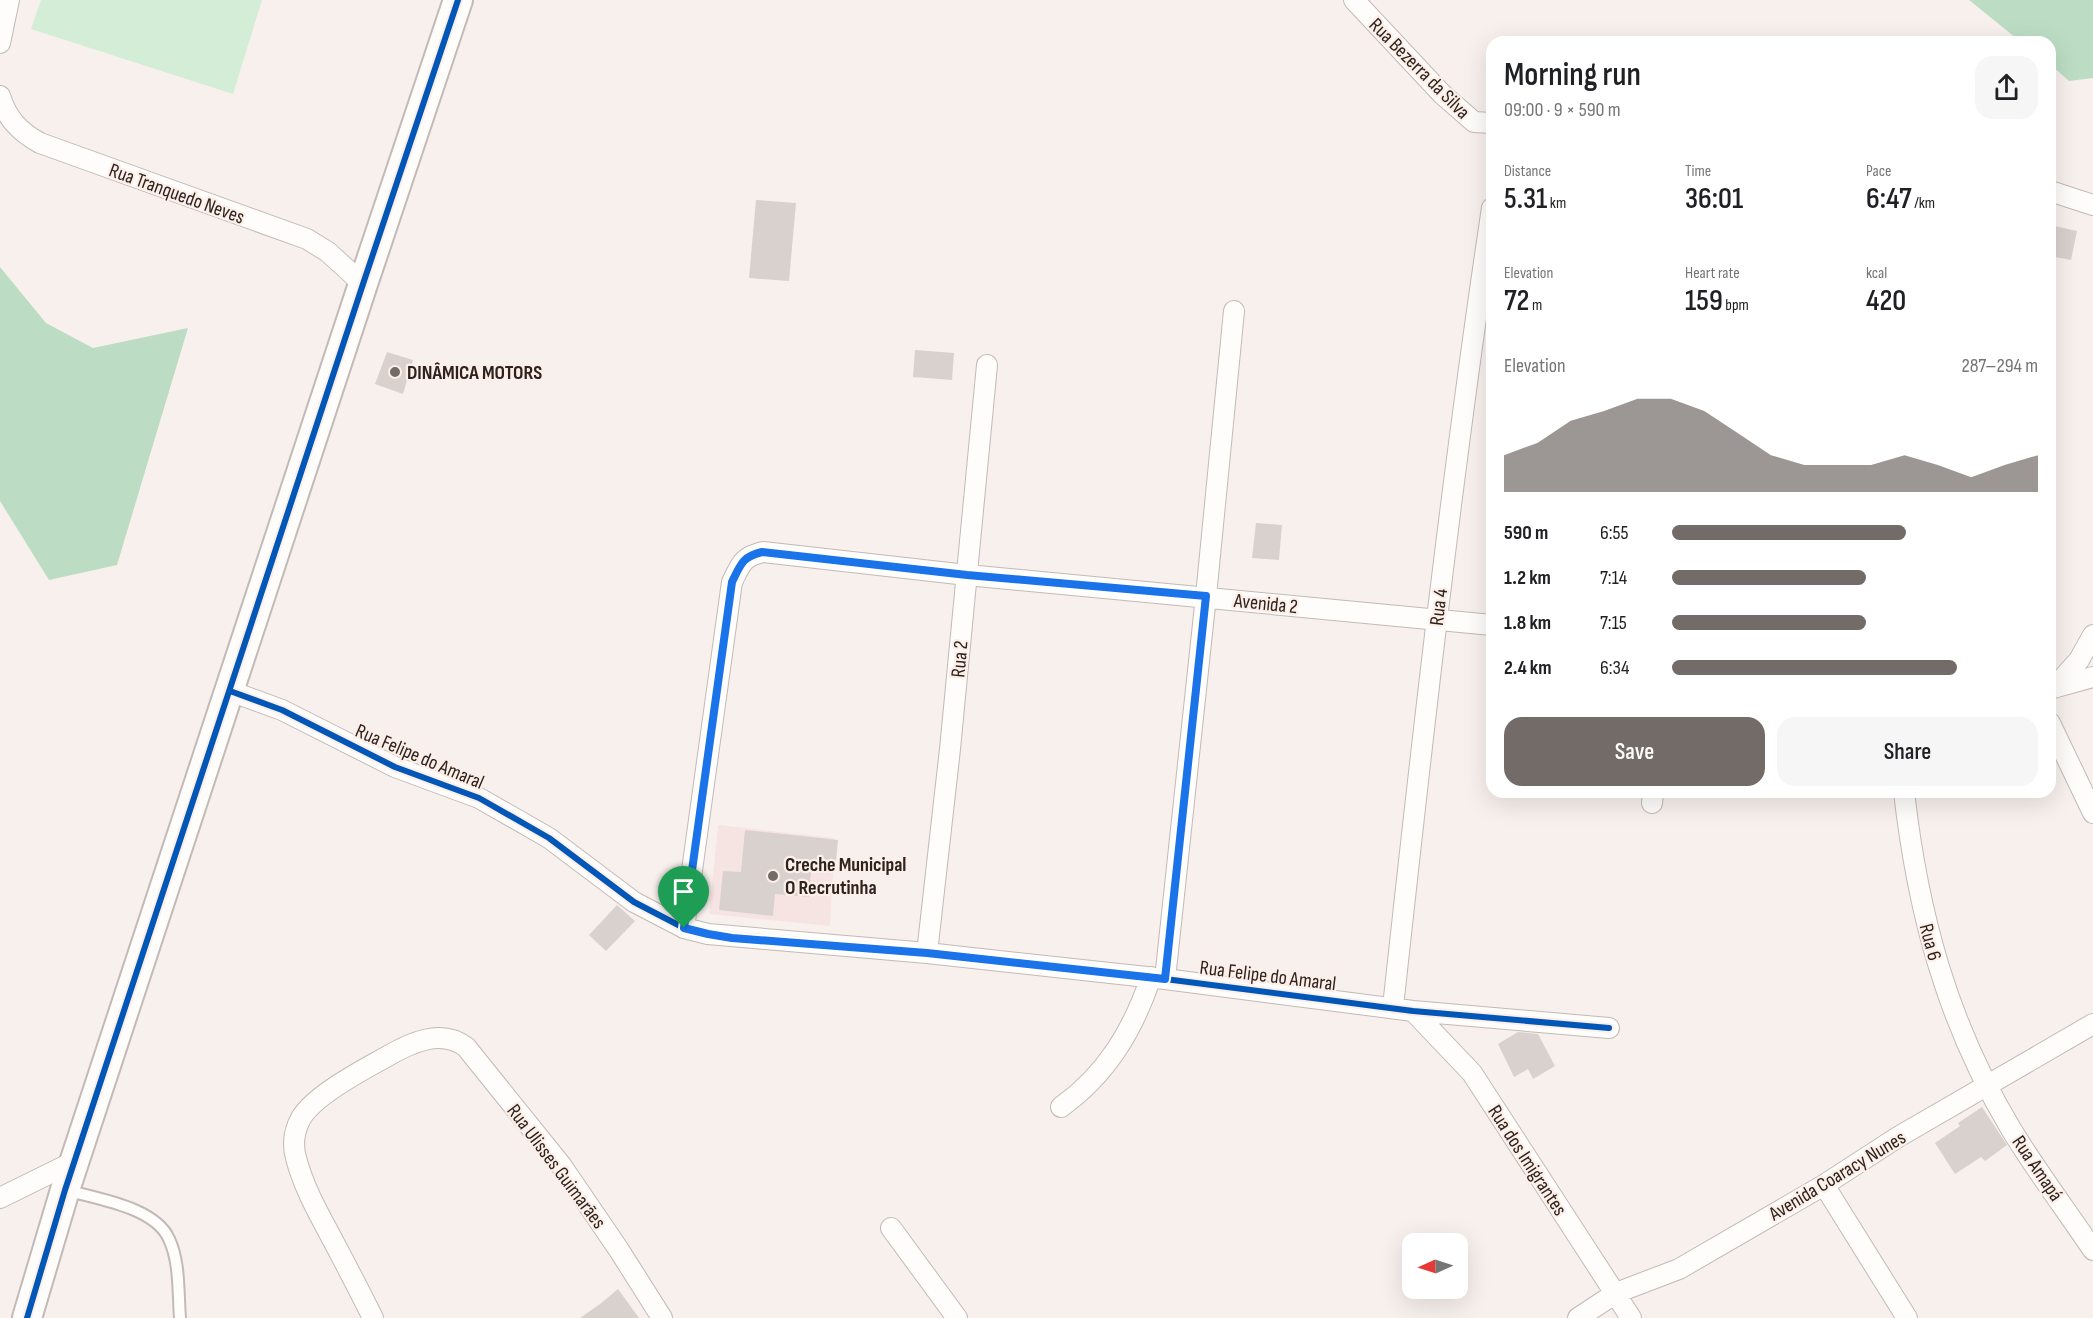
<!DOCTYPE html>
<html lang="en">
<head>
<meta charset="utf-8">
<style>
  :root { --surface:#fff; --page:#f6f6f6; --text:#202124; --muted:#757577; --accent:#736b67 }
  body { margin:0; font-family:"Sofia Sans Condensed",sans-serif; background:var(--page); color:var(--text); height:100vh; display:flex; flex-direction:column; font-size:22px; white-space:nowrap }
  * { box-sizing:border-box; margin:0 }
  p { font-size:20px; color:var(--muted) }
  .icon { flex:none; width:33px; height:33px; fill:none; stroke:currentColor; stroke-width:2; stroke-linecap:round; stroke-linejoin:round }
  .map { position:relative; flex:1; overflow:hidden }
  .drawer { position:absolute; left:1486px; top:36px; width:570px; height:762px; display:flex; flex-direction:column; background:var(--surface); border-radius:18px; box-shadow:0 6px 24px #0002 }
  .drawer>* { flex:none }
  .needle { width:39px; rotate:267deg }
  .fabs { position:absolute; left:1402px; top:1233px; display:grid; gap:12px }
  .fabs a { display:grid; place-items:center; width:66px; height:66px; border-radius:12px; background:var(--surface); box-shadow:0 6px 24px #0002; font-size:30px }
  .pin { position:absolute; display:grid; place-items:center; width:51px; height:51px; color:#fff; margin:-62px -26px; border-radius:50% 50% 50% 0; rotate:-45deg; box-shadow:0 0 6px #0007 }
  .pin .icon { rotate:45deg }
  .round { display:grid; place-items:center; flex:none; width:63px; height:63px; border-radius:18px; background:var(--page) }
  .head { display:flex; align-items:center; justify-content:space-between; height:102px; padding:0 18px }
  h1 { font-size:33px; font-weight:600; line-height:45px }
  .stats { display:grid; grid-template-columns:repeat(3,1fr); gap:9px; height:102px; padding:6px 18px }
  .stats div { display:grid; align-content:center }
  .stats b { font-size:30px; font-weight:600 }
  .stats small { font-size:16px; font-weight:400 }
  .stats p { font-size:16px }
  .chart { height:168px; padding:12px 18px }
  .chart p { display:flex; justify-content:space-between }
  .chart svg { width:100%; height:108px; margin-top:6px; fill:var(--accent); opacity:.7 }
  .action { display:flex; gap:12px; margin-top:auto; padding:12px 18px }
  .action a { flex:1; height:69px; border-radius:18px; background:var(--accent); color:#fff; font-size:24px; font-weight:600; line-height:69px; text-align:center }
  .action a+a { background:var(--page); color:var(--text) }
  ul { padding:0 18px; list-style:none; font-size:20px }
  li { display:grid; grid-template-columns:96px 72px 1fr; align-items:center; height:45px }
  li i { height:15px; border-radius:8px; background:var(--accent) }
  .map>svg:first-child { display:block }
  .education { fill:#f6e4e2 }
  .green { fill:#d3edd7 }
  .forest { fill:#bcddc4 }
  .building { fill:#d9d1ce }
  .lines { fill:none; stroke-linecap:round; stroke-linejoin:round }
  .lane-casing { stroke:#c1bab6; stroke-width:14 }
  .street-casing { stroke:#c1bab6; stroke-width:22 }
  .secondary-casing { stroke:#c1bab6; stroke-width:32 }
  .lane { stroke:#fefdfc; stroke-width:10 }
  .street { stroke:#fefdfc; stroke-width:20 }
  .secondary { stroke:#fefdfc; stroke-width:28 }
  .cycleway-casing { stroke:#fdefe8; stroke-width:10 }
  .cycleway { stroke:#0057b8; stroke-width:6 }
  .route-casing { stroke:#fff; stroke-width:12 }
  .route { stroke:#1a73e8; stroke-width:8 }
  .poi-dot { fill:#736b67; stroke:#fdefe8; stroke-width:2 }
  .labels { text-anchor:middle; stroke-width:4.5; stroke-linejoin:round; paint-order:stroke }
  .street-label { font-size:20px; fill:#2c231f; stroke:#fdefe8 }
  .poi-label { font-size:20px; font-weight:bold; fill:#2c231f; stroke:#fdefe8; text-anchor:start }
</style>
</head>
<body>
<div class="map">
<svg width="2093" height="1318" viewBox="0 0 2093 1318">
  <rect width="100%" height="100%" fill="#f8f0ed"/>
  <path class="education" d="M718,825L835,838L830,926L709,914Z"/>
  <path class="green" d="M41,0H262L233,94L31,29Z"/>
  <path class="forest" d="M1969,0H2093V78L2069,81L2051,65L2050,42H2021Z
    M0,267L46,323L93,348L188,328L117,565L49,580L0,501Z"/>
  <path class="building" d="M756,200L796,203L789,281L749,278Z
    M2050,225L2077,231L2071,260L2050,256Z
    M915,350L954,353L952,380L913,377Z
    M387,352L413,360L403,394L375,384Z
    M1256,523L1282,525L1279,560L1252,558Z
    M745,830L838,840L835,872L811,870L809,897L775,894L773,916L719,910L723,871L741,872Z
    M617,905L635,921L606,951L589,935Z
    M1518,1032L1538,1034L1555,1066L1533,1079L1528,1069L1514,1077L1498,1044Z
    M1982,1107L2007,1145L1985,1161L1981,1157L1955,1174L1935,1143L1960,1126L1958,1123Z
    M618,1289L639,1318H580L600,1304Z"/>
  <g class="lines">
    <g class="lane-casing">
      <path id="lane" d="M66,1190C97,1199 155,1207 169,1239C180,1262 178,1293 180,1318"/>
    </g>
    <g class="street-casing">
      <path id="street" d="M1354,0L1442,94L1474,122L1492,123
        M0,43L9,0
        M0,96C7,119 20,132 40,143L307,239L328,252L363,284
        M2050,191L2093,205
        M2053,688L2093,677
        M2054,688L2079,660L2093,635
        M230,691L282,710L395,767L479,798L549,838L634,902L684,928L708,934L927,953L1165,979L1413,1011L1609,1028
        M2050,723L2093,813
        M1904,792C1918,914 1947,1022 2011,1129C2036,1170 2066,1210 2093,1250
        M1652,803L1653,792
        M684,928L732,582C741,564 742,557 763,552L967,575L1492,625
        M927,953L950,749L987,365
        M1165,979L1206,596L1234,311
        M1393,1007C1422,740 1452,474 1492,208
        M1413,1011L1472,1073L1631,1318
        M1061,1107C1107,1074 1133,1030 1151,977
        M1824,1185L1907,1318
        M0,1198L75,1161
        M891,1228L957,1318
        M373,1318C359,1290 344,1261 329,1233C316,1209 303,1185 296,1158C292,1144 294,1131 301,1118C315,1095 361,1071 386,1057C410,1043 441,1028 466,1047L561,1165L619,1250L662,1318
        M1578,1318L1616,1293L1679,1269L1824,1185L1898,1137L2093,1024"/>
    </g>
    <g class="secondary-casing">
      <path id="secondary" d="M27,1318L65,1190L363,284L458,0"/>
    </g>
    <use href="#lane" class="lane"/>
    <use href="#street" class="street"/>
    <use href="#secondary" class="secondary"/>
    <g class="cycleway-casing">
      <path id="cycleway" d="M230,691L282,710L395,767L479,798L549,838L634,902L684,928L708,934L927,953L1165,979L1413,1011L1609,1028
        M27,1318L65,1190L363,284L458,0"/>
    </g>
    <use href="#cycleway" class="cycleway"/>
  </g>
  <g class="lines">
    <g class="route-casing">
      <path id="route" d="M762,552L967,575L1206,596L1165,979L927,953L732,938L708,934L684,928L732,582C741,564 742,557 762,552Z"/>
    </g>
    <use href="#route" class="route"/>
  </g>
  <g class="poi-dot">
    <circle cx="395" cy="372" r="6"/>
    <circle cx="773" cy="876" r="6"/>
  </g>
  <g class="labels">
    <g class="street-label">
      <text transform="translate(1420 68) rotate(45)" y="7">Rua Bezerra da Silva</text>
      <text transform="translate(177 193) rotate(20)" y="7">Rua Tranquedo Neves</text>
      <text transform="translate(1266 603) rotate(6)" y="7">Avenida 2</text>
      <text transform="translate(1438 607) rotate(-83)" y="7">Rua 4</text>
      <text transform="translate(959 659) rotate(-85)" y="7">Rua 2</text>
      <text transform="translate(420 756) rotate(23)" y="7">Rua Felipe do Amaral</text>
      <text transform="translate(1931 942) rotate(75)" y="7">Rua 6</text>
      <text transform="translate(1268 975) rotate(7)" y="7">Rua Felipe do Amaral</text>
      <text transform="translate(1528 1160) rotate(57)" y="7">Rua dos Imigrantes</text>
      <text transform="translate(557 1166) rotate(53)" y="7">Rua Ulisses Guimarães</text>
      <text transform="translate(2038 1168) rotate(56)" y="7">Rua Amapá</text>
      <text transform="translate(1837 1175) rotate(-31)" y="7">Avenida Coaracy Nunes</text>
    </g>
    <g class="poi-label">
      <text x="407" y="379">DINÂMICA MOTORS</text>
      <text x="785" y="871">Creche Municipal<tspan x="785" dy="23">O Recrutinha</tspan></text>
    </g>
  </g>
</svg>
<div class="fabs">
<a><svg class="needle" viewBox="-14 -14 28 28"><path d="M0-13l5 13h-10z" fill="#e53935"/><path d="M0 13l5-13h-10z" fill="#757577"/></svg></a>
</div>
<div class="pin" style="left:684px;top:928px;background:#1e9e55"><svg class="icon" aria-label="arrive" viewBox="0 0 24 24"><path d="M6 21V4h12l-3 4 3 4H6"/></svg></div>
<section class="drawer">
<div class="head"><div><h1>Morning run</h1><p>09:00 · 9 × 590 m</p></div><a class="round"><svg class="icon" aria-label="share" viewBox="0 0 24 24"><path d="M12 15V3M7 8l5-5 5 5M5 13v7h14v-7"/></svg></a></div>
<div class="stats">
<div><p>Distance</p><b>5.31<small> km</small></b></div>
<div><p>Time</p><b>36:01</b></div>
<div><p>Pace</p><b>6:47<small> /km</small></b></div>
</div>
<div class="stats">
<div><p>Elevation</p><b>72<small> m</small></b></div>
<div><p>Heart rate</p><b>159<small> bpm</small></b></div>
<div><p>kcal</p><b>420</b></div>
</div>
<div class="chart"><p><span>Elevation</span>287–294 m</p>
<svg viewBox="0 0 160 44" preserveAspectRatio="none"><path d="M0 44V29L10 24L20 15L30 11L40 6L50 6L60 11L70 20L80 29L90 33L100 33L110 33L120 29L130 33L140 38L150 33L160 29V44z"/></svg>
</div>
<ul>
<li><b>590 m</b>6:55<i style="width:64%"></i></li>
<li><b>1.2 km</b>7:14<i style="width:53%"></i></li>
<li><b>1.8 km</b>7:15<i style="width:53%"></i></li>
<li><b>2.4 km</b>6:34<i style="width:78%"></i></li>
</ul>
<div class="action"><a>Save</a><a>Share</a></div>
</section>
</div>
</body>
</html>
